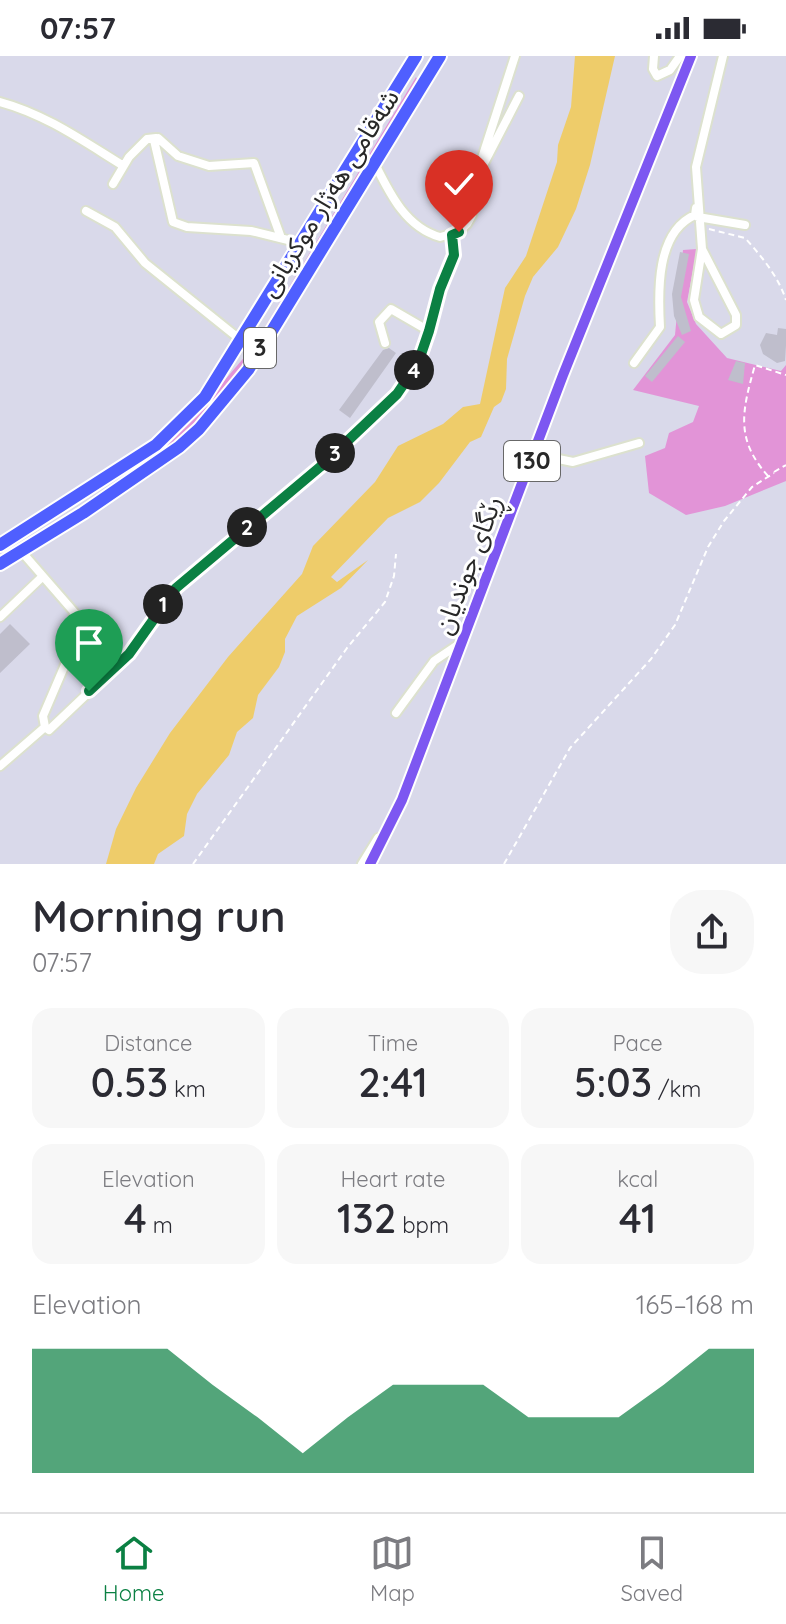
<!DOCTYPE html>
<html lang="en">
<head>
<meta charset="utf-8">
<style>
  :root { --surface:#fff; --page:#f7f7f7; --text:#2b2b33; --muted:#7c7c81; --line:#e1e1e2; --accent:#0b8043 }
  body { margin:0; font-family:Quicksand,"Noto Sans Arabic",sans-serif; background:var(--page); color:var(--text); height:100vh; display:flex; flex-direction:column; font-size:30px; white-space:nowrap }
  * { box-sizing:border-box; margin:0 }
  p { font-size:26px; color:var(--muted) }
  .icon { flex:none; width:44px; height:44px; fill:none; stroke:currentColor; stroke-width:2; stroke-linecap:round; stroke-linejoin:round }
  .map { position:relative; height:808px; overflow:hidden }
  .sheet { display:flex; flex-direction:column; background:var(--surface); flex:1 }
  .sheet>* { flex:none }
  .pin { position:absolute; display:grid; place-items:center; width:68px; height:68px; color:#fff; margin:-82px -34px; border-radius:50% 50% 50% 0; rotate:-45deg; box-shadow:0 0 8px #0007 }
  .pin .icon { rotate:45deg }
  .km { position:absolute; width:40px; height:40px; margin:-20px; border-radius:50%; background:#222; color:#fff; font-size:22px; line-height:40px; text-align:center }
  .round { display:grid; place-items:center; flex:none; width:84px; height:84px; border-radius:32px; background:var(--page) }
  .head { display:flex; align-items:center; justify-content:space-between; height:136px; padding:0 32px }
  h1 { font-size:44px; font-weight:600; line-height:60px }
  .stats { display:grid; grid-template-columns:repeat(3,1fr); gap:12px; height:136px; padding:8px 32px }
  .stats div { display:grid; align-content:center; border-radius:20px; background:var(--page); text-align:center }
  .stats b { font-size:40px; font-weight:600 }
  .stats small { font-size:22px; font-weight:400 }
  .stats p { font-size:22px }
  .chart { height:224px; padding:16px 32px }
  .chart p { display:flex; justify-content:space-between }
  .chart svg { width:100%; height:144px; margin-top:8px; fill:var(--accent); opacity:.7 }
  .status { display:flex; justify-content:space-between; align-items:center; height:56px; padding:0 40px; background:var(--surface); direction:ltr }
  .status svg { height:22px; fill:currentColor }
  .tabs { display:flex; justify-content:space-around; align-items:center; height:112px; border-top:2px solid var(--line); background:var(--surface); font-size:22px; color:var(--muted) }
  .tabs a { display:grid; justify-items:center; gap:4px }
  .tabs .current { color:var(--accent) }
  .map>svg:first-child { display:block }
  .green { fill:#e294d7 }
  .water { fill:#eecc6a }
  .building { fill:#bfbecc }
  .lines { fill:none; stroke-linecap:round; stroke-linejoin:round }
  .minor-casing { stroke:#dce1ce; stroke-width:12 }
  .major-casing { stroke:#fff; stroke-width:14 }
  .highway-casing { stroke:#fff; stroke-width:16 }
  .path { stroke:#fff; stroke-width:2; stroke-dasharray:6 4; stroke-linecap:butt }
  .minor { stroke:#fff; stroke-width:8 }
  .major { stroke:#7d57f1; stroke-width:10 }
  .highway { stroke:#4f5fff; stroke-width:12 }
  .route-casing { stroke:#fff; stroke-width:16 }
  .route { stroke:#0b8043; stroke-width:10 }
  .labels { text-anchor:middle; stroke-width:6; stroke-linejoin:round; paint-order:stroke }
  .shield { fill:#fff; stroke:#686868; stroke-width:2 }
  .shield-label { font-size:24px; font-weight:bold; fill:#282828 }
  .street-label { font-size:26px; fill:#282828; stroke:#fff }
</style>
</head>
<body>
<div class="status"><b>07:57</b><svg viewBox="0 0 49 12"><path d="M0 12V9h3v3zM5 12V6h3v6zM10 12V3h3v9zM15 12V0h3v12zM26 1h20v11H26zM47 4h2v5h-2z"/></svg></div>
<div class="map">
<svg width="786" height="808" viewBox="0 0 786 808">
  <rect width="100%" height="100%" fill="#d9d9ea"/>
  <path class="green" d="M416,21L419,27L259,295L182,386L0,507V499C59,464 129,430 177,380L253,291Z
    M697,193L687,246L696,268L727,302L781,315L786,309V425L725,450L686,459L649,437L645,400L665,392L669,377L693,366L699,350L633,334L675,279L683,194Z"/>
  <path class="water" d="M575,0H615L590,109L576,153L558,191L533,221L525,240L507,303L506,333L501,346L494,351L481,381L470,386L439,427L420,446L388,462L331,521L337,526L368,504L341,532L297,560L285,583V596L279,611L258,639L253,662L237,676L229,699L197,738L187,758L184,780L158,798L154,808H106L116,773L136,732L170,677L228,601L302,518L313,490L375,426L398,390L443,368L463,351L480,348L505,232L526,200L557,106L558,89L571,51Z"/>
  <path class="building" d="M680,196L689,198L681,241L691,275L682,279L674,260L672,238Z
    M778,272L786,273V289L785,305L777,307L763,298L760,289L766,277L777,279Z
    M678,280L685,286L652,326L645,320Z
    M389,292L396,297L350,362L339,354L383,294Z
    M736,305L745,307L743,328L728,324Z
    M10,568L30,588L0,617V578Z"/>
  <g class="lines">
    <g class="minor-casing">
      <path id="minor" d="M654,0L653,13L657,20L670,14L680,0
        M0,46C45,58 83,85 122,109
        M482,102L515,0
        M374,106C389,136 405,171 440,181L459,176L467,168L472,159L478,119L519,40
        M113,128L129,101L147,83L156,82
        M86,155L115,171L145,207L242,285
        M698,161L745,169
        M280,179L254,107L209,110L178,100L158,82L154,84L173,166L187,171L251,175L300,187
        M702,193L736,259V269L721,278L699,261L694,244L702,193L696,111L723,0
        M385,287L379,266L391,253L429,275
        M634,307L660,271C658,236 656,176 695,159L696,152
        M534,398L573,406L639,387
        M21,495L74,556L70,597L43,660L45,671L49,674L129,598L176,532L320,411L397,338L418,307L429,275L440,233L454,199L452,179
        M0,561L42,521
        M396,657L434,605L462,586
        M0,710L45,671
        M362,808L378,782"/>
    </g>
    <g class="major-casing">
      <path id="major" d="M370,808L402,744L563,319L691,0"/>
    </g>
    <g class="highway-casing">
      <path id="highway" d="M0,489L156,389L205,341L416,0
        M0,508L83,457L179,391L199,373L248,314L440,0"/>
    </g>
    <path class="path" d="M709,173L745,182C762,201 778,220 786,244
      M774,416L786,409
      M768,420C735,383 742,355 755,309L786,319
      M193,808L347,592L385,546L394,520L396,498
      M504,808L570,692L651,603L675,569L708,491L724,465L752,431L774,417"/>
    <use href="#minor" class="minor"/>
    <use href="#major" class="major"/>
    <use href="#highway" class="highway"/>
  </g>
  <g class="lines">
    <g class="route-casing">
      <path id="route" d="M89,635L129,598L176,532L320,411L397,338L418,307L429,275L440,233L454,199L452,179L459,176"/>
    </g>
    <use href="#route" class="route"/>
  </g>
  <g class="labels">
    <g class="shield">
      <rect x="244" y="272" width="32" height="40" rx="6"/>
      <rect x="504" y="385" width="56" height="40" rx="6"/>
    </g>
    <g class="shield-label">
      <text x="260" y="300">3</text>
      <text x="532" y="413">130</text>
    </g>
    <g class="street-label">
      <text transform="translate(329 137) rotate(-58)" y="9">شەقامی ھەژار موکریانی</text>
      <text transform="translate(468 509) rotate(-69)" y="9">ڕێگای جوندیان</text>
    </g>
  </g>
</svg>
<div class="pin" style="left:89px;top:635px;background:#1e9e55"><svg class="icon" aria-label="arrive" viewBox="0 0 24 24"><path d="M6 21V4h12l-3 4 3 4H6"/></svg></div>
<div class="pin" style="left:459px;top:176px;background:#d93025"><svg class="icon" aria-label="check" viewBox="0 0 24 24"><path d="M5 12l5 5 9-10"/></svg></div>
<b class="km" style="left:163px;top:548px">1</b>
<b class="km" style="left:247px;top:471px">2</b>
<b class="km" style="left:335px;top:397px">3</b>
<b class="km" style="left:414px;top:314px">4</b>
</div>
<section class="sheet">
<div class="head"><div><h1>Morning run</h1><p>07:57</p></div><a class="round"><svg class="icon" aria-label="share" viewBox="0 0 24 24"><path d="M12 15V3M7 8l5-5 5 5M5 13v7h14v-7"/></svg></a></div>
<div class="stats">
<div><p>Distance</p><b>0.53<small> km</small></b></div>
<div><p>Time</p><b>2:41</b></div>
<div><p>Pace</p><b>5:03<small> /km</small></b></div>
</div>
<div class="stats">
<div><p>Elevation</p><b>4<small> m</small></b></div>
<div><p>Heart rate</p><b>132<small> bpm</small></b></div>
<div><p>kcal</p><b>41</b></div>
</div>
<div class="chart"><p><span>Elevation</span>165–168 m</p>
<svg viewBox="0 0 160 44" preserveAspectRatio="none"><path d="M0 44V6L10 6L20 6L30 6L40 17L50 27L60 38L70 27L80 17L90 17L100 17L110 27L120 27L130 27L140 17L150 6L160 6V44z"/></svg>
</div>
</section>
<nav class="tabs">
<a class="current"><svg class="icon" aria-label="home" viewBox="0 0 24 24"><path d="M3 11l9-7 9 7M6 9v11h12V9"/></svg>Home</a>
<a><svg class="icon" aria-label="map" viewBox="0 0 24 24"><path d="M3 6l6-2 6 2 6-2v14l-6 2-6-2-6 2zM9 4v14M15 6v14"/></svg>Map</a>
<a><svg class="icon" aria-label="saved" viewBox="0 0 24 24"><path d="M7 4h10v16l-5-4-5 4z"/></svg>Saved</a>
</nav>
</body>
</html>
